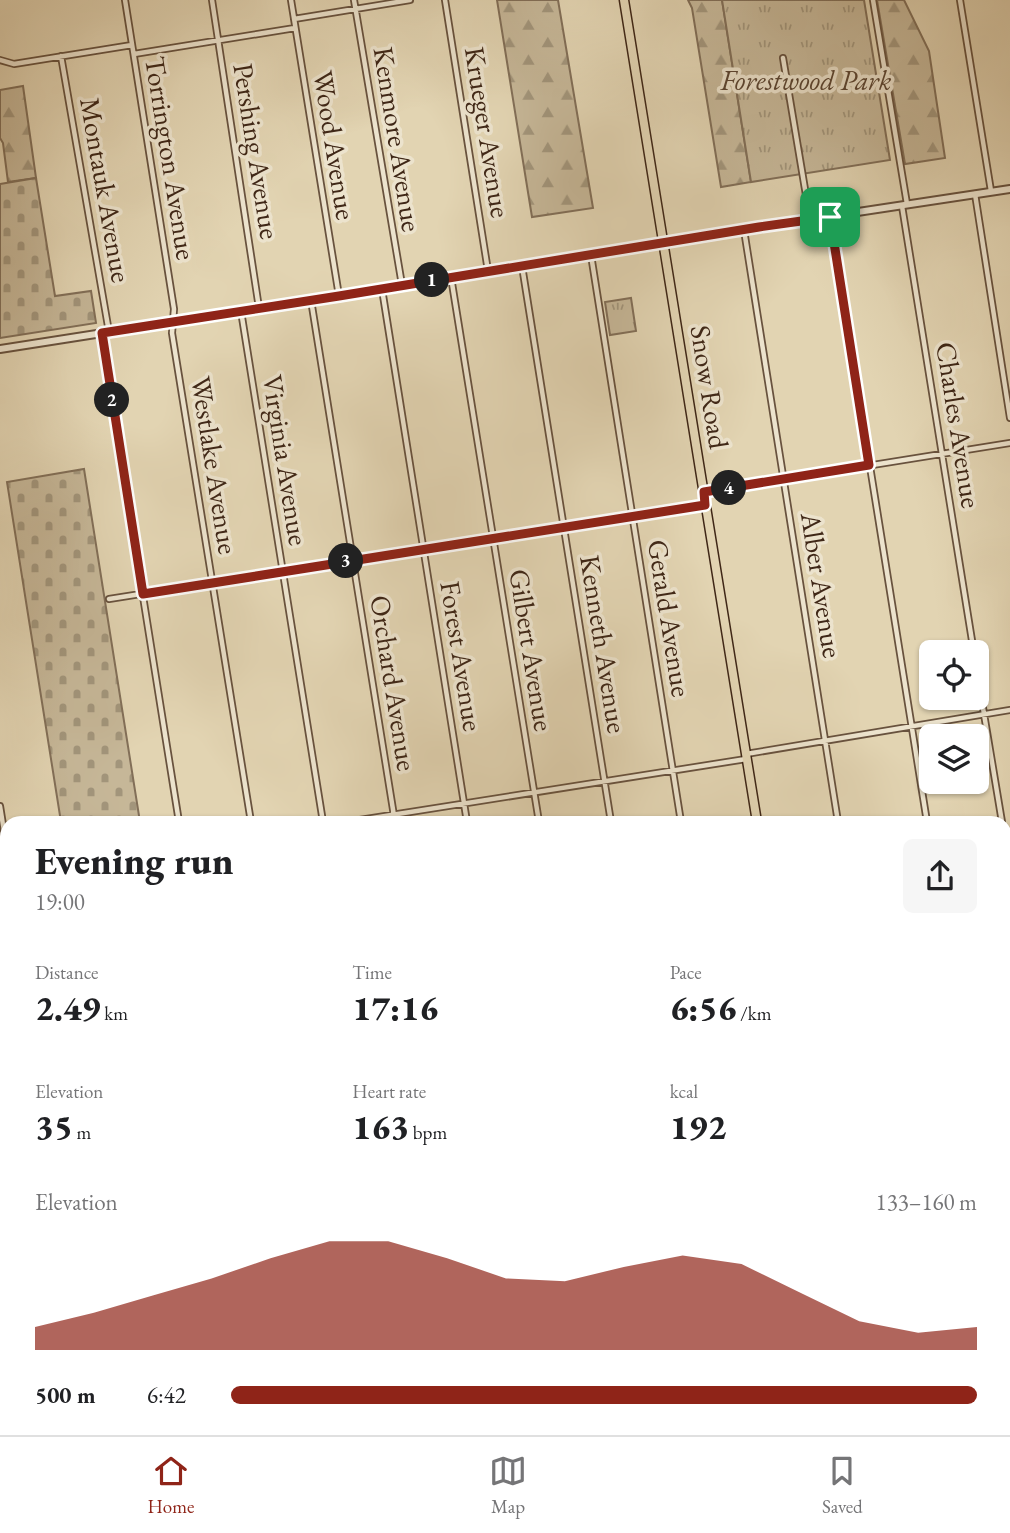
<!DOCTYPE html>
<html lang="en">
<head>
<meta charset="utf-8">
<style>
  :root { --surface:#fff; --page:#f6f6f6; --text:#202124; --muted:#757577; --line:#e0e0e0; --accent:#8f2418 }
  body { margin:0; font-family:"EB Garamond",serif; background:var(--page); color:var(--text); height:100vh; display:flex; flex-direction:column; font-size:26px; white-space:nowrap }
  * { box-sizing:border-box; margin:0 }
  p { font-size:23px; color:var(--muted) }
  .icon { flex:none; width:38px; height:38px; fill:none; stroke:currentColor; stroke-width:2; stroke-linecap:round; stroke-linejoin:round }
  .map { position:relative; flex:1; overflow:hidden }
  .panel { position:absolute; left:0px; top:816px; width:1012px; height:620px; display:flex; flex-direction:column; background:var(--surface); border-radius:21px 21px 0 0; box-shadow:0 2px 5px #0004 }
  .panel>* { flex:none }
  .buttons { position:absolute; left:919px; top:640px; display:grid; gap:14px }
  .buttons a { display:grid; place-items:center; width:70px; height:70px; border-radius:10px; background:var(--surface); box-shadow:0 2px 5px #0004; font-size:35px }
  .pin { position:absolute; display:grid; place-items:center; width:60px; height:60px; color:#fff; margin:-30px; border-radius:14px; box-shadow:0 4px 10px #0006 }
  .km { position:absolute; width:35px; height:35px; margin:-18px; border-radius:50%; background:#222; color:#fff; font-size:19px; line-height:35px; text-align:center }
  .round { display:grid; place-items:center; flex:none; width:74px; height:74px; border-radius:10px; background:var(--page) }
  .overview { display:flex; align-items:center; justify-content:space-between; height:119px; padding:0 35px }
  h1 { font-size:38px; font-weight:800; line-height:52px }
  .stats { display:grid; grid-template-columns:repeat(3,1fr); gap:10px; height:119px; padding:7px 35px }
  .stats div { display:grid; align-content:center }
  .stats b { font-size:35px; font-weight:800 }
  .stats small { font-size:19px; font-weight:400 }
  .stats p { font-size:19px }
  .chart { height:196px; padding:14px 35px }
  .chart p { display:flex; justify-content:space-between }
  .chart svg { width:100%; height:126px; margin-top:7px; fill:var(--accent); opacity:.7 }
  ul { padding:0 35px; list-style:none; font-size:23px }
  li { display:grid; grid-template-columns:112px 84px 1fr; align-items:center; height:52px }
  li i { height:18px; border-radius:9px; background:var(--accent) }
  .tabs { display:flex; justify-content:space-around; align-items:center; height:98px; border-top:2px solid var(--line); background:var(--surface); font-size:19px; color:var(--muted) }
  .tabs a { display:grid; justify-items:center; gap:4px }
  .tabs .on { color:var(--accent) }
  .map>svg:first-child { display:block }
  .forest { fill:url(#forest-firs); stroke:#826f58; stroke-width:2 }
  .cemetery { fill:url(#cemetery-stones); stroke:#826f58; stroke-width:2 }
  .park { fill:url(#park-tufts); stroke:#826f58; stroke-width:2 }
  .lines { fill:none; stroke-linecap:round; stroke-linejoin:round }
  .minor-casing { stroke:#68523e; stroke-width:8 }
  .tertiary-casing { stroke:#68523e; stroke-width:10 }
  .secondary-casing { stroke:#3f2717; stroke-width:10 }
  .primary-casing { stroke:#3f2717; stroke-width:11 }
  .minor { stroke:#ece3cd; stroke-width:4.5 }
  .tertiary { stroke:#ece3cd; stroke-width:6 }
  .secondary { stroke:#ece3cd; stroke-width:7 }
  .primary { stroke:#e2d4b2; stroke-width:8 }
  .route-casing { stroke:#fff; stroke-width:14 }
  .route { stroke:#8f2418; stroke-width:9 }
  .labels { text-anchor:middle; stroke-width:7; stroke-linejoin:round; paint-order:stroke }
  .park-label { font-size:28px; font-style:italic; fill:#5a4431; stroke:#ece3cd }
  .street-label { font-size:28px; fill:#3f2717; stroke:#ece3cd }
</style>
</head>
<body>
<div class="map">
<svg width="1010" height="1435" viewBox="0 0 1010 1435">
  <defs>
    <pattern id="forest-firs" width="22" height="20" patternUnits="userSpaceOnUse" patternTransform="scale(1.75)"><rect width="22" height="20" fill="#c6b798"/><path d="M5 1l3.5 6h-7zM16 11l3.5 6h-7z" fill="#a2957b"/></pattern>
    <pattern id="cemetery-stones" width="16" height="16" patternUnits="userSpaceOnUse" patternTransform="scale(1.75)"><rect width="16" height="16" fill="#c6b798"/><path d="M2 7V4a2 2 0 0 1 4 0v3zM10 15v-3a2 2 0 0 1 4 0v3z" fill="#a2957b"/></pattern>
    <pattern id="park-tufts" width="24" height="20" patternUnits="userSpaceOnUse" patternTransform="scale(1.75)"><rect width="24" height="20" fill="#c6b798"/><path d="M3 7l-1-3M5 7V3M7 7l1-3M15 17l-1-3M17 17v-4M19 17l1-3" fill="none" stroke="#a2957b"/></pattern>
  </defs>
  <rect width="100%" height="100%" fill="#e2d4b2"/>
  <filter id="stains"><feTurbulence type="fractalNoise" baseFrequency=".00286" numOctaves="4"/><feColorMatrix values="0 0 0 0 .2 0 0 0 0 .09 0 0 0 0 .02 0 0 0 .5 -.17"/></filter>
  <radialGradient id="worn" r=".72"><stop offset=".6" stop-color="#630" stop-opacity="0"/><stop offset="1" stop-color="#630" stop-opacity=".3"/></radialGradient>
  <path class="forest" d="M497,0H558L593,208L532,217Z
    M688,0H722L751,182L721,187L692,8Z
    M877,0H904L929,51L945,158L905,164Z
    M23,86L36,178L8,182L3,143L0,138V90Z"/>
  <path class="cemetery" d="M36,178L55,296L91,291L96,323L0,338V184Z
    M84,469L140,822H61L7,482Z"/>
  <path class="park" d="M722,0H864L890,160L751,182Z
    M631,298L636,331L610,335L605,302Z"/>
  <g class="lines">
    <g class="minor-casing">
      <path id="minor" d="M125,0L174,309L172,333L251,822
        M212,0L259,308
        M291,0L339,296
        M354,0L402,285
        M445,0L488,271
        M873,0L907,204
        M960,0L991,191
        M294,19L410,0
        M134,54L295,28
        M61,56L109,332
        M783,58L810,219
        M0,60L14,64L132,45
        M975,194L1010,418
        M902,206L974,653
        M830,217L927,822
        M744,230L838,822
        M591,255L681,822
        M522,266L611,822
        M451,277L539,822
        M382,289L467,822
        M311,300L395,822
        M241,311L323,822
        M101,333L179,822
        M704,492L1010,443
        M109,599L705,505
        M976,666L1002,822
        M746,754L1010,710
        M0,806L7,850
        M347,822L746,759
        M1004,837L1010,870
        M0,876L7,875
        M1004,1281L1010,1280
        M0,1302L7,1346
        M1004,1372L1010,1407
        M0,1411L7,1410
        M20,1428L21,1435
        M95,1428L96,1435
        M170,1428L171,1435
        M250,1428V1435
        M934,1428L935,1435
        M335,1435L336,1428
        M426,1435L430,1428
        M586,1435L589,1428
        M679,1435L681,1428
        M759,1435L761,1428"/>
    </g>
    <g class="tertiary-casing">
      <path id="tertiary" d="M0,349L339,296L759,227L1010,189"/>
    </g>
    <g class="secondary-casing">
      <path id="secondary" d="M0,1146L7,1145"/>
    </g>
    <g class="primary-casing">
      <path id="primary" d="M624,0L757,822
        M1004,995L1010,994
        M0,1101L7,1105
        M526,1428L536,1435
        M853,1428L854,1435"/>
    </g>
    <use href="#minor" class="minor"/>
    <use href="#tertiary" class="tertiary"/>
    <use href="#secondary" class="secondary"/>
    <use href="#primary" class="primary"/>
  </g>
  <g class="lines">
    <g class="route-casing">
      <path id="route" d="M830,217L869,465L704,492L705,505L143,594L102,333L339,296L759,227Z"/>
    </g>
    <use href="#route" class="route"/>
  </g>
  <g class="labels">
    <g class="park-label">
      <text x="806" y="90">Forestwood Park</text>
    </g>
    <g class="street-label">
      <text transform="translate(488 132) rotate(81)" y="10">Krueger Avenue</text>
      <text transform="translate(398 139) rotate(81)" y="10">Kenmore Avenue</text>
      <text transform="translate(335 145) rotate(81)" y="10">Wood Avenue</text>
      <text transform="translate(257 151) rotate(81)" y="10">Pershing Avenue</text>
      <text transform="translate(171 158) rotate(81)" y="10">Torrington Avenue</text>
      <text transform="translate(106 190) rotate(80)" y="10">Montauk Avenue</text>
      <text transform="translate(710 387) rotate(81)" y="10">Snow Road</text>
      <text transform="translate(959 425) rotate(81)" y="10">Charles Avenue</text>
      <text transform="translate(286 460) rotate(81)" y="10">Virginia Avenue</text>
      <text transform="translate(215 465) rotate(81)" y="10">Westlake Avenue</text>
      <text transform="translate(822 585) rotate(81)" y="10">Alber Avenue</text>
      <text transform="translate(670 618) rotate(81)" y="10">Gerald Avenue</text>
      <text transform="translate(604 644) rotate(81)" y="10">Kenneth Avenue</text>
      <text transform="translate(532 650) rotate(81)" y="10">Gilbert Avenue</text>
      <text transform="translate(462 656) rotate(81)" y="10">Forest Avenue</text>
      <text transform="translate(394 683) rotate(81)" y="10">Orchard Avenue</text>
    </g>
  </g>
  <rect width="100%" height="100%" filter="url(#stains)"/>
  <rect width="100%" height="100%" fill="url(#worn)"/>
</svg>
<div class="buttons">
<a><svg class="icon" aria-label="locate" viewBox="0 0 24 24"><circle cx="12" cy="12" r="6"/><path d="M12 2v4M12 18v4M2 12h4M18 12h4"/></svg></a>
<a><svg class="icon" aria-label="layers" viewBox="0 0 24 24"><path d="M12 4l9 5-9 5-9-5zM3 14l9 5 9-5"/></svg></a>
</div>
<div class="pin" style="left:830px;top:217px;background:#1e9e55"><svg class="icon" aria-label="arrive" viewBox="0 0 24 24"><path d="M6 21V4h12l-3 4 3 4H6"/></svg></div>
<b class="km" style="left:432px;top:280px">1</b>
<b class="km" style="left:112px;top:400px">2</b>
<b class="km" style="left:346px;top:561px">3</b>
<b class="km" style="left:729px;top:488px">4</b>
<section class="panel">
<div class="overview"><div><h1>Evening run</h1><p>19:00</p></div><a class="round"><svg class="icon" aria-label="share" viewBox="0 0 24 24"><path d="M12 15V3M7 8l5-5 5 5M5 13v7h14v-7"/></svg></a></div>
<div class="stats">
<div><p>Distance</p><b>2.49<small> km</small></b></div>
<div><p>Time</p><b>17:16</b></div>
<div><p>Pace</p><b>6:56<small> /km</small></b></div>
</div>
<div class="stats">
<div><p>Elevation</p><b>35<small> m</small></b></div>
<div><p>Heart rate</p><b>163<small> bpm</small></b></div>
<div><p>kcal</p><b>192</b></div>
</div>
<div class="chart"><p><span>Elevation</span>133–160 m</p>
<svg viewBox="0 0 160 44" preserveAspectRatio="none"><path d="M0 44V36L10 31L20 25L30 19L40 12L50 6L60 6L70 12L80 19L90 20L100 15L110 11L120 14L130 24L140 34L150 38L160 36V44z"/></svg>
</div>
<ul>
<li><b>500 m</b>6:42<i style="width:100%"></i></li>
</ul>
</section>
</div>
<nav class="tabs">
<a class="on"><svg class="icon" aria-label="home" viewBox="0 0 24 24"><path d="M3 11l9-7 9 7M6 9v11h12V9"/></svg>Home</a>
<a><svg class="icon" aria-label="map" viewBox="0 0 24 24"><path d="M3 6l6-2 6 2 6-2v14l-6 2-6-2-6 2zM9 4v14M15 6v14"/></svg>Map</a>
<a><svg class="icon" aria-label="saved" viewBox="0 0 24 24"><path d="M7 4h10v16l-5-4-5 4z"/></svg>Saved</a>
</nav>
</body>
</html>
